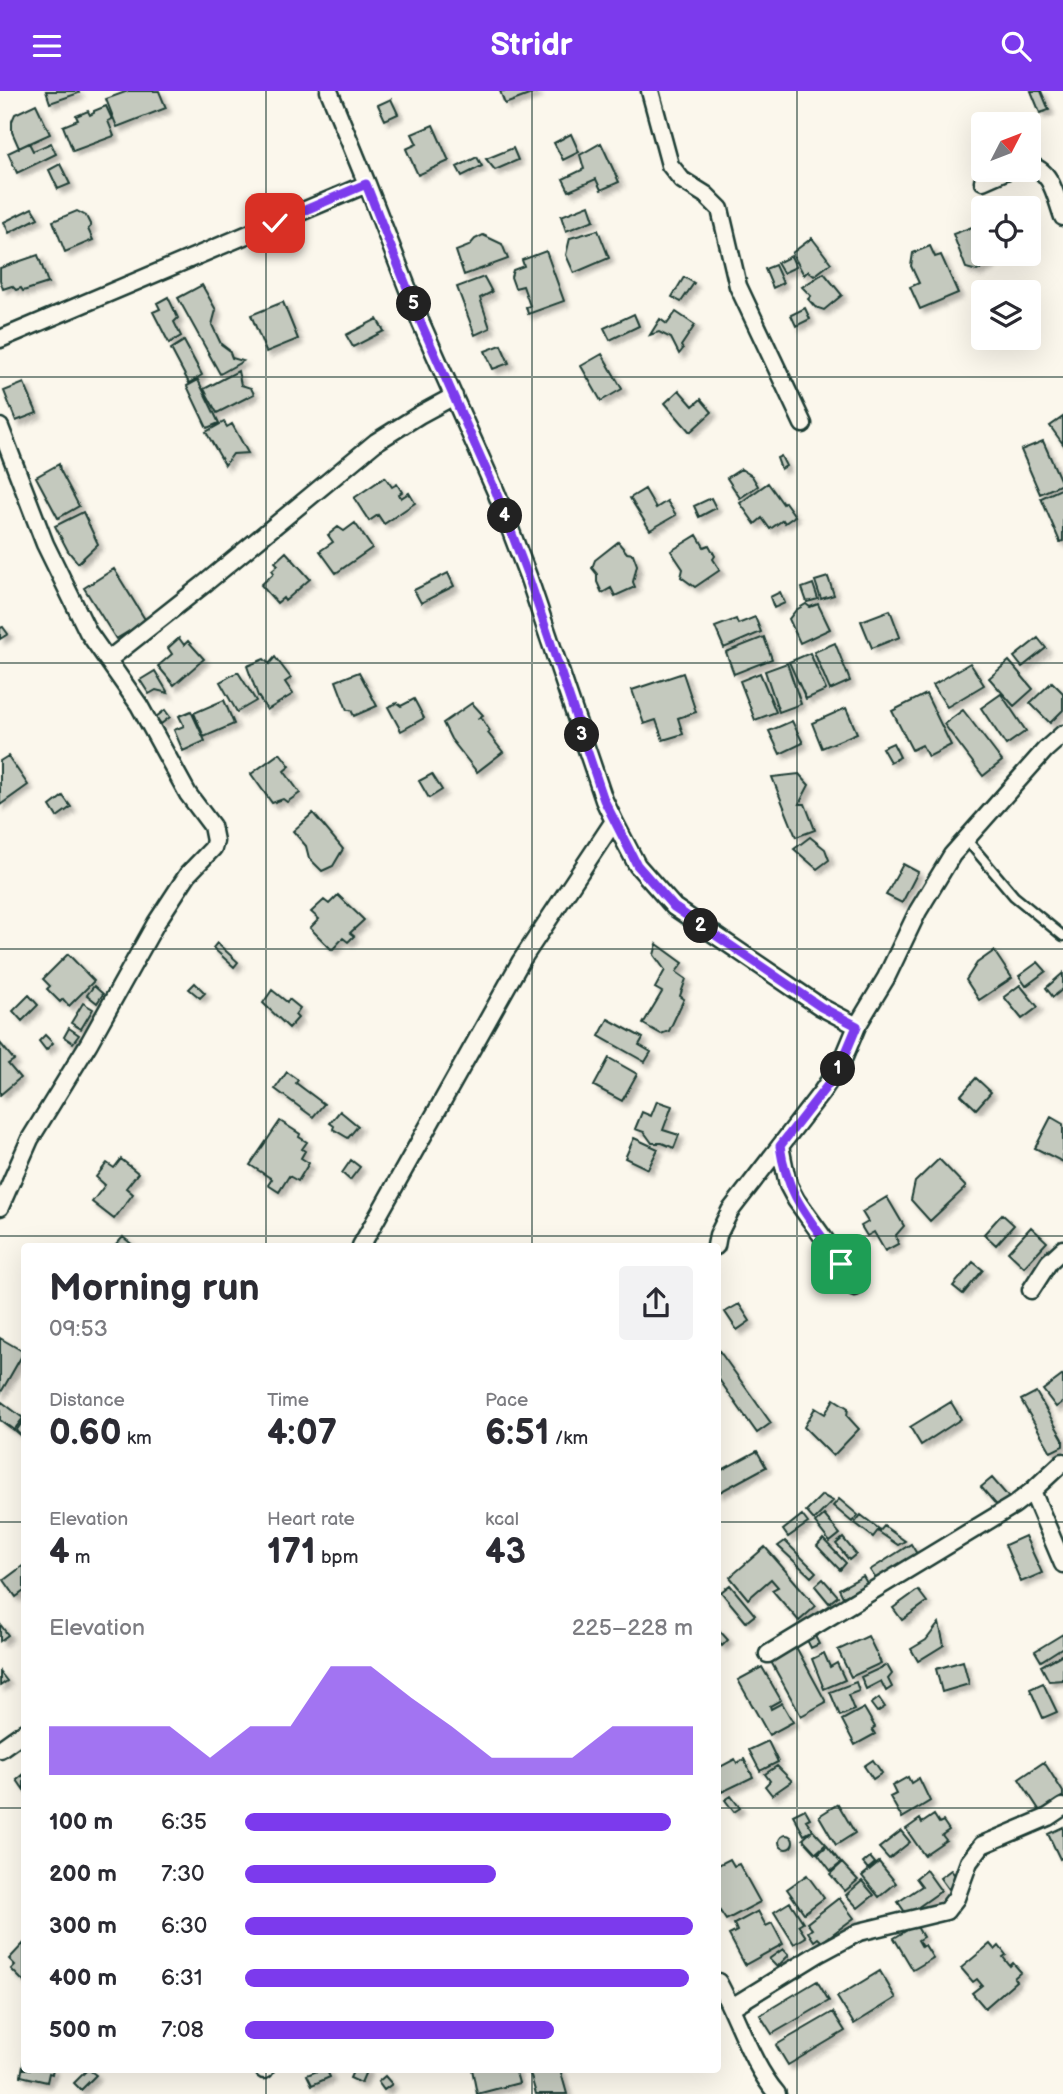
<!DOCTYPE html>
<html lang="en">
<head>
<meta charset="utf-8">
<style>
  :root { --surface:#fff; --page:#f2f2f3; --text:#2b2b33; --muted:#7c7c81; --accent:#7c3aed }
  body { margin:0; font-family:"Balsamiq Sans",sans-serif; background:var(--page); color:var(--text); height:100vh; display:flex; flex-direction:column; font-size:26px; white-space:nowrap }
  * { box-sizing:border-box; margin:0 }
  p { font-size:23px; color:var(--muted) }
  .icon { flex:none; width:38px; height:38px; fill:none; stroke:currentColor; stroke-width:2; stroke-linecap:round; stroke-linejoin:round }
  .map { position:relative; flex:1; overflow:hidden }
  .side { position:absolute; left:21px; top:1152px; width:700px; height:830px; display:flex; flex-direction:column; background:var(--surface); border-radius:7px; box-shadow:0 7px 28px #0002 }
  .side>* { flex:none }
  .needle { width:46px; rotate:48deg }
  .buttons { position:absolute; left:971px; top:21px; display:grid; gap:14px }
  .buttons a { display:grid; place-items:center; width:70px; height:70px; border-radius:7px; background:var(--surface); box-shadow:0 7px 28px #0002; font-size:35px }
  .pin { position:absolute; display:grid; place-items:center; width:60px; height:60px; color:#fff; margin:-30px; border-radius:14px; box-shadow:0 4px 10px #0006 }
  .km { position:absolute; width:35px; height:35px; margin:-18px; border-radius:50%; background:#222; color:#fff; font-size:19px; line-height:35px; text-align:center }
  .round { display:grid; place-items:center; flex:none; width:74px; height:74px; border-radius:7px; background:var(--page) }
  .overview { display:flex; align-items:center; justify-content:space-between; height:119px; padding:0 28px }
  h1 { font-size:38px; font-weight:700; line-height:52px }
  .stats { display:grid; grid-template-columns:repeat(3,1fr); gap:10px; height:119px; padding:7px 28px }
  .stats div { display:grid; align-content:center }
  .stats b { font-size:35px; font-weight:700 }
  .stats small { font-size:19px; font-weight:400 }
  .stats p { font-size:19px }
  .chart { height:196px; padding:14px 28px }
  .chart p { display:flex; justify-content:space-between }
  .chart svg { width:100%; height:126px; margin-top:7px; fill:var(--accent); opacity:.7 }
  ul { padding:0 28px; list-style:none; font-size:23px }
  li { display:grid; grid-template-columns:112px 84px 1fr; align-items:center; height:52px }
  li i { height:18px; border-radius:9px; background:var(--accent) }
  header { display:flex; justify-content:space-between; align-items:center; height:91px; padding:0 28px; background:var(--accent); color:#fff; font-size:32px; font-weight:700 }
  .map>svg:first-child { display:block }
  .building { fill:#c4c9be; stroke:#1f3d34; stroke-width:2; filter:url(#shadow) }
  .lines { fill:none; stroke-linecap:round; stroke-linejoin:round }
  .service-casing { stroke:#1f3d34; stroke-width:13 }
  .minor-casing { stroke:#1f3d34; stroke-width:21 }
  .service { stroke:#fbf7ec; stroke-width:8 }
  .minor { stroke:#fbf7ec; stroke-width:16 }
  .route-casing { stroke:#fff; stroke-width:14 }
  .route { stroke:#7c3aed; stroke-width:9 }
  .grid { fill:none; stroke:#1f3d34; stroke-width:2; stroke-opacity:0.55 }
</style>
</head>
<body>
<header><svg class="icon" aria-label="menu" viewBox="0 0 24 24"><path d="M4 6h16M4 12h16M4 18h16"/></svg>Stridr<svg class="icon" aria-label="search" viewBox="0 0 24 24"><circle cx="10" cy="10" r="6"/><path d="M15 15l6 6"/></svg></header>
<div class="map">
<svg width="1063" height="2003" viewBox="0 0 1063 2003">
  <defs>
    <filter id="shadow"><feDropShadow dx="4.5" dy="4.5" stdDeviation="2" flood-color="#0004"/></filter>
  </defs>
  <rect width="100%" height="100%" fill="#fbf7ec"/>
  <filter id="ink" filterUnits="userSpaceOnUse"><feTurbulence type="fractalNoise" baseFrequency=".0143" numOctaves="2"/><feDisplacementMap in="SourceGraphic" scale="14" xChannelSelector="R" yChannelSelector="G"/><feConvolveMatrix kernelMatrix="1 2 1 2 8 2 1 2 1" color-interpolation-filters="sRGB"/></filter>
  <g filter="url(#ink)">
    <path class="building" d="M46,0H78L79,2L50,12Z
      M128,0H159L166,17L117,36L106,8Z
      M500,0H536L537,1L505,13Z
      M1031,0H1041L1049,19L1040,22Z
      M391,8L398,23L385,29L378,14Z
      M36,13L50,43L19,57L12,41V30L15,23Z
      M106,15L112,28L108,30L114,45L73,60L63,35L78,29L76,25L88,20L90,24L94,22V20Z
      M433,34L449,70L418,84L406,58L417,53L412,43Z
      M571,43L579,61L563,69L554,52Z
      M29,52L33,60L51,52L56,63L17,82L8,62Z
      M601,52L619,91L601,99L596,88L569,100L563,88L584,78L580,64Z
      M513,57L518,69L495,79L486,68Z
      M477,66L482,75L462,85L457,76Z
      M60,73L70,93L58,98L49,79Z
      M589,114L594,129L566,140L561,125Z
      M32,117L38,127L9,142L4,131Z
      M77,120L86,125L91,135L88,138L93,149L65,161L53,130Z
      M983,132L984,163H994L990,173L977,180L966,177L953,143Z
      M598,139L609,167L574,182L566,164L570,147Z
      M483,144L502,153L508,168L464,184L456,160L469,155L475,148Z
      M812,147L831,172L814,185L808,180L804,184L792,162Z
      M930,155L935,166L941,164L958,202L920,218L910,196L919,192L911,175L913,162Z
      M546,160L564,210L528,223L526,216L530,215L523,195L515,197L511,186L513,179L524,175L522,169Z
      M38,164L48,192L23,200L21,197L16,199L12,195L3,198L0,189V177Z
      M791,165L796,176L783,182L777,172Z
      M775,174L783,192L773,197L765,178Z
      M824,182L842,204L824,219L815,216L808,208L811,205L802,196Z
      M484,186L492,201L480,207L490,237L475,244L457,196Z
      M684,186L694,192L681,211L672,206Z
      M202,194L216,219L212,234L221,253L229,259L232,267L243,270L220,283L178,207Z
      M168,206L178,227L174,231L181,245L169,252L153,221L160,218L157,212Z
      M283,211L298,248L266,261L251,224Z
      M805,217L810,228L796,235L791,224Z
      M676,221L695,234L681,255L683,258L679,263L671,247L659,241L650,244L660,228L667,233Z
      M634,223L639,235L610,249L604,237Z
      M377,228L384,240L353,256L346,244Z
      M184,250L202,284L189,292L171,258Z
      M501,254L509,272L493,278L485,260Z
      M602,263L622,298L601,310L581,275Z
      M238,280L241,294L251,297L254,303L217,322L204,298Z
      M198,289L219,332L207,337L187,295Z
      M24,292L37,322L16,330L4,300Z
      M679,299L693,315L701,308L712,321L690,341L665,312Z
      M1063,326V353L1050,335Z
      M224,331L227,336L232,333L248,362L233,363L225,374L206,341Z
      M1043,350L1062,393L1040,403L1021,359Z
      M781,365L786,375L781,378L777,367Z
      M59,373L60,379L79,415L58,427L36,386Z
      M741,378L752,385L758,395L740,407L727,387Z
      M385,386L392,396L397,393L402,401L399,403L401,407L409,402L415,412L384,433L378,424L369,430L354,407Z
      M768,392L783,413L785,411L795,425L785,432L783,429L770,438L762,427L755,433L740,412Z
      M1063,397V450L1060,451L1041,407Z
      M645,398L656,417L667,410L676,424L650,439L630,407Z
      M711,407L716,417L699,426L694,415Z
      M83,421L98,453L78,472L68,460L55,435Z
      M355,432L372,457L336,482L320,460L333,451L328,444L338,436L344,440Z
      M697,444L704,456L709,454L715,465L713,468L720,479L695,496L681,486L683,478L671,460Z
      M618,451L627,462L633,463L637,474L633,491L635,496L615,505L611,497L602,502L597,491V483L592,477L595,469Z
      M286,461L310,488L285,510L283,507L277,512L261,494L274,482L272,479L278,474L275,471Z
      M114,478L146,530L116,548L84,497Z
      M448,482L454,495L421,512L414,499Z
      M828,486L834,504L821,508L815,490Z
      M813,493L818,508L807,511L802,497Z
      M780,501L785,512L774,517L770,506Z
      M806,513L810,516L818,513L830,538L800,552L789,528L796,519Z
      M890,519L900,546L872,557L861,530Z
      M755,526L761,541L724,557L715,536L736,528L738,533Z
      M3,536L8,543L0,548V537Z
      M764,546L772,568L734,583L726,561Z
      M179,547L184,554L188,550L204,568L174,594L158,575L172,563L168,557Z
      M1038,547L1046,557L1022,576L1014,566Z
      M835,552L850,590L830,599L814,561Z
      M810,562L826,599L806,608L789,571Z
      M275,566L291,587L285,591L293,603L267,619L258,605L247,575L264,568L269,573Z
      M1009,570L1033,598L1014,615L989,587Z
      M787,572L801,613L779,621L765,580Z
      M970,572L984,594L947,616L933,594Z
      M155,580L168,602L156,599L149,603L140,589Z
      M238,581L256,610L237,621L220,591Z
      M359,581L377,615L354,625L351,619H347L336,590Z
      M683,582L696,621L678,627L683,643L663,649L656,629L644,633L632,599Z
      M760,582L776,621L755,629L740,590Z
      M1052,591L1063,602V619L1050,632L1030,612Z
      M926,603L951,654L928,666L922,654L912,659L892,620Z
      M1001,603L1026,640L1006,654L981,617Z
      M414,608L424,627L401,640L388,616L397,612L401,615Z
      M224,609L234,633L204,646L194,622Z
      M472,612L483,624L477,628L481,626L490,640L488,642L503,661L477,681L451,648L443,632Z
      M846,617L857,642L822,657L812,632Z
      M165,619L170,626L161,633L156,626Z
      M963,619L1002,670L983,685L944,633Z
      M191,620L205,650L183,660L174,639L184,635L179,625Z
      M792,630L803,652L780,663L769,640Z
      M893,652L900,666L890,671L882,657Z
      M280,662L290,675L284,680L300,702L287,711L283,708L272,712L251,683Z
      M8,665L28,694L0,714V670Z
      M432,683L442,699L429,707L419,690Z
      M799,683L809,694L799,713H805L815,739L796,746L772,686Z
      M63,705L71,716L57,726L50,715Z
      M313,722L343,758L333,775L322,780L309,767L306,755L293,740Z
      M810,746L825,758L829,769L817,778L794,758Z
      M903,773L918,781L902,812L886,804Z
      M338,804L364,829L350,842L354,845L348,851L343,847L332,859L310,837L319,828L311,821L324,809L329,813Z
      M217,852L238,871L234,876L213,857Z
      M657,853L683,872L676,881L686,888L680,905L684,908L669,940L661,943L643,933L662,901L655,897L665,879L654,864Z
      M994,860L1012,887L979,909L966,889L977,872Z
      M68,863L94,890L69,915L63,908L60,911L47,898L50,895L43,888Z
      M1038,871L1046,880L1026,895L1019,885Z
      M1063,882V898L1053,906L1046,897Z
      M195,892L205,902L200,907L189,898Z
      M1020,894L1038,916L1022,928L1004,906Z
      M94,895L103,903L97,912L87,904Z
      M272,899L287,911L289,908L300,917L295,924L298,927L289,937L263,912Z
      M29,904L38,914L22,930L13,920Z
      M83,912L93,918L81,938L71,932Z
      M608,928L643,947L639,954L651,961L645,971L599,945Z
      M69,937L79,944L73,952L64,946Z
      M45,944L53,952L46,959L39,950Z
      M0,952L14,969L8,973L20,987L0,1004Z
      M609,967L637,983L622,1010L594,995Z
      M287,981L298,989L296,992L324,1013L313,1026L275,998Z
      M976,987L991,1001L976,1018L961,1004Z
      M657,1010L672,1015L663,1039L679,1044L674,1057L662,1052H652L644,1041L635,1038L642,1021L651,1025Z
      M340,1020L358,1035L348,1047L333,1038L334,1035L330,1032Z
      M1051,1026L1063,1033V1071L1035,1057Z
      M280,1030L300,1043L299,1046L307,1051L302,1058L305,1060L301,1067L309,1072L298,1090L289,1085L279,1101L268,1094L272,1088L250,1074Z
      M634,1047L658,1058L648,1078L625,1067Z
      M121,1068L138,1082L126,1097L133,1103L114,1128L92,1111L105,1094L96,1086L107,1072L114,1077Z
      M939,1068L966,1096L930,1130L911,1109L915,1091Z
      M351,1069L360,1076L350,1089L342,1082Z
      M887,1106L904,1135L896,1144L898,1153L885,1160L874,1141L867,1145L861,1135L868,1131L862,1121Z
      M1002,1123L1014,1134L996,1154L984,1143Z
      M1031,1136L1047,1151L1024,1176L1008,1161Z
      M123,1146L134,1155H115Z
      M973,1171L983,1179L963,1203L953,1195Z
      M739,1213L750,1230L737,1239L725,1221Z
      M0,1247L24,1261L0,1303Z
      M718,1258L771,1332L757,1342L718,1287Z
      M1063,1284V1311L1056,1316L1043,1299Z
      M1036,1301L1063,1348V1355L1051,1361L1021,1309Z
      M834,1308L848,1317L847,1325L859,1338L833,1365L804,1336L815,1317L825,1323Z
      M2,1311L23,1327L14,1339L0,1329V1314Z
      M951,1311L961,1328L921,1354L910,1336Z
      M24,1329V1347L16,1340Z
      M757,1360L766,1376L718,1402V1381Z
      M992,1387L1011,1409L1000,1418L981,1396Z
      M822,1404L833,1410L814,1429L806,1420Z
      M839,1408L858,1424L852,1431L833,1415Z
      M802,1424L808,1432L788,1446L783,1439Z
      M824,1424L840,1443L830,1451L815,1432Z
      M861,1424L879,1438L873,1446L855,1432Z
      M884,1435L905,1450L898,1454L879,1441Z
      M1025,1445L1042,1482L1021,1491L1005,1454Z
      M843,1447L856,1463L849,1469L836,1453Z
      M823,1448L846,1472L840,1479L817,1455Z
      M785,1450L816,1481L811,1486L778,1455Z
      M911,1453L917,1463L876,1488L870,1479Z
      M765,1456L816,1515L799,1530L772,1499L778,1496L771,1488L748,1508L730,1486Z
      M24,1474V1500L16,1506L4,1489Z
      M863,1485L868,1494L843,1506L839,1498Z
      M823,1488L838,1505L829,1512L815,1495Z
      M730,1494L755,1524L746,1531L721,1501Z
      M918,1499L927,1511L902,1529L893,1517Z
      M939,1532L944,1554L918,1570L911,1558L926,1549Z
      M0,1533L8,1544L0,1550Z
      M718,1538L728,1549L722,1555L718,1550Z
      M1063,1543V1556L1041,1570L1035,1560Z
      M815,1545L819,1553L811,1557L807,1549Z
      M868,1545L881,1572L851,1586L838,1559Z
      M796,1556L826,1611L801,1625L770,1569Z
      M824,1562L830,1576L837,1572L845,1589L824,1598L812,1568Z
      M1063,1563V1589L1049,1590L1041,1575Z
      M963,1570L969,1593L942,1601L936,1578Z
      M887,1574L892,1583L888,1588L892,1596L886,1600L881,1590L866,1598L861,1586Z
      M762,1576L781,1609L770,1615L771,1618L782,1612L793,1631L769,1644L738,1589Z
      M0,1581L7,1590L0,1595Z
      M856,1591L859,1600L848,1604L854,1619L840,1625L830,1601Z
      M1043,1592L1057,1621L1043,1627L1030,1598Z
      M879,1607L885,1616L877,1621L871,1613Z
      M864,1617L875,1636L872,1638L875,1643L855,1654L842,1629Z
      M768,1650L778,1671L760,1680L749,1659Z
      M735,1668L737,1672L744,1668L753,1686L722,1701L718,1693V1677Z
      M873,1669L882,1682L873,1688L864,1675Z
      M1044,1671L1063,1701V1705L1040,1720L1019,1688Z
      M777,1675L792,1690L772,1704L765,1695L770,1690L765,1683Z
      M24,1683V1699L17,1689Z
      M908,1686L911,1692L919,1687L930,1710L902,1727L890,1706L896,1703L892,1695Z
      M731,1705L740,1717L734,1721L725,1709Z
      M838,1713L855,1742L836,1754L819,1725Z
      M805,1718L810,1727L806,1729L813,1739L804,1744L793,1724Z
      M934,1724L939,1732L943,1730L949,1739L942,1744L946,1749L924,1764L906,1738L920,1728L922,1732Z
      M1063,1736V1766L1060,1768L1048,1743Z
      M813,1739L826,1753L816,1762L803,1748Z
      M901,1740L910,1751L889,1768L879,1757Z
      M779 1751a7 7 0 1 1 14 0a7 7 0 1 1-14 0Z
      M827,1755L841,1772L831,1780L818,1763Z
      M870,1766L875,1772L868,1778L863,1772Z
      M730,1768L734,1775L739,1773L760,1811L726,1829L718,1817V1774Z
      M879,1771L896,1792L879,1806L862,1785Z
      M842,1772L858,1789L845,1800L830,1783Z
      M926,1779L941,1800L907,1824L898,1811L922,1795L916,1787Z
      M951,1779L959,1790L948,1798L940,1787Z
      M807,1784L824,1807L804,1822L787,1798Z
      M862,1790L874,1804L858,1817L846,1804Z
      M839,1807L854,1827L822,1851L818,1847L814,1850L808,1841L812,1838L807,1832Z
      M790,1811L803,1831L798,1834L806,1846L794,1853L774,1821Z
      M758,1820L766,1835L772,1832L783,1853L745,1874L729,1844L737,1840L734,1833Z
      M916,1834L923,1846L918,1849L922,1856L925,1854L933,1867L913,1879L894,1847Z
      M24,1852V1891L11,1878L15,1874L9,1868Z
      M990,1853L995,1859L999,1855L1006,1864L1003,1866L1010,1875L1013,1872L1021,1881L1014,1887L1016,1890L985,1917L972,1902L982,1894L977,1888L973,1891L961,1877Z
      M783,1858L789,1864L777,1876L769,1868Z
      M880,1880L896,1907L854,1933L837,1906Z
      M817,1890L829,1910L772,1943L760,1924Z
      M833,1921L845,1940L788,1974L776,1954Z
      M24,1968V1978H53L52,1983L49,1982L47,1991L21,1985Z
      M88,1978L96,1984L81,1999L74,1992Z
      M322,1978H326L330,1986L312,1994L307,1984Z
      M354,1978H367L361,1992L350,1987Z
      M472,1978H515L519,1992L477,2003Z
      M546,1978H560L567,2003H536L530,1982Z
      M385,1985L392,1993L384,1999L378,1991Z"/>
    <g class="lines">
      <g class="service-casing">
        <path id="service" d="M966,748L1014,805L1063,845"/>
      </g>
      <g class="minor-casing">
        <path id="minor" d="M650,0L670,74L682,89L706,104L720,118L738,195L803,333
          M1029,75C1052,78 1056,108 1063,126
          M983,90L1008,79
          M0,248L367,93L329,0
          M0,336L45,453L88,541L139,614L188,703L212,735L215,750L213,757L188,783L156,832L89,952L30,1048L0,1116
          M108,569L203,494L376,351L419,324L454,305
          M614,730L637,774L674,816L821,916L857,935
          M780,1055L788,1094L796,1109L825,1149L855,1196
          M361,1155L521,870L614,730L604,709L528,485L496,401L421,232L367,93
          M716,1155L718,1144L730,1120L821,1002L842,971L857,935L886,887L918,820L952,764L1045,659L1063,643
          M1031,1199L1049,1171L1063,1158
          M1032,1400L1063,1473
          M768,1563L1014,1414L1032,1400L1063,1371
          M0,1658L24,1641
          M718,1891C738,1927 750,1971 777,2003
          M732,1916L818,1863L859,1841L946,1820L956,1807L969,1771L982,1754L1048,1726L1063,1716
          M264,1979L265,1978"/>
      </g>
      <use href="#service" class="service"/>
      <use href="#minor" class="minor"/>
    </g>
  </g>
  <g class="lines" filter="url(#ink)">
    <g class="route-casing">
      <path id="route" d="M275,132L366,93L421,232L496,401L528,485L604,709L637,774L674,816L821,916L857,935L842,971L830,991L780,1055C788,1110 812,1129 841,1173"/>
    </g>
    <use href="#route" class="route"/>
  </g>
  <path class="grid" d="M266,0V1155M532,0V1155M797,0V2003M0,286H1063M0,572H1063M0,858H1063M0,1145H1063M0,1431H24M718,1431H1063M0,1717H24M718,1717H1063M266,1978V2003M532,1978V2003"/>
</svg>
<div class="buttons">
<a><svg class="needle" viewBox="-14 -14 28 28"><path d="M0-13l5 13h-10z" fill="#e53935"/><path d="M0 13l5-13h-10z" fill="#7c7c81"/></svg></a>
<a><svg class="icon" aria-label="locate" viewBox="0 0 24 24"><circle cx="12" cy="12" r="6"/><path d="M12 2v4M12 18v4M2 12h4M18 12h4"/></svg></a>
<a><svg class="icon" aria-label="layers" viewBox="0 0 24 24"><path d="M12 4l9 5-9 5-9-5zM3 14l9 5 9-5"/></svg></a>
</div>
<div class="pin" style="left:841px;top:1173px;background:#1e9e55"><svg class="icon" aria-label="arrive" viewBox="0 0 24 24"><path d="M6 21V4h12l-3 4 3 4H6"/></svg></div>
<div class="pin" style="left:275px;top:132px;background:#d93025"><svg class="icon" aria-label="check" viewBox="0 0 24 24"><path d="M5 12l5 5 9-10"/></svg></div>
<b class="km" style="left:838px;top:978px">1</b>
<b class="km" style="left:701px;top:835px">2</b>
<b class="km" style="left:582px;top:644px">3</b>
<b class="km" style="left:505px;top:425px">4</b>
<b class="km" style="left:414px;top:213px">5</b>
<section class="side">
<div class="overview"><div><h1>Morning run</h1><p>09:53</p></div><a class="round"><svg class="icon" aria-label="share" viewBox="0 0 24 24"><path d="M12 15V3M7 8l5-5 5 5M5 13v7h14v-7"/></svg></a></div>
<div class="stats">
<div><p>Distance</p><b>0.60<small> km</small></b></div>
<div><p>Time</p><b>4:07</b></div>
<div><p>Pace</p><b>6:51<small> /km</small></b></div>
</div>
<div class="stats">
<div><p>Elevation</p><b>4<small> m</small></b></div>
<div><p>Heart rate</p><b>171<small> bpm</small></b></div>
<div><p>kcal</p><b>43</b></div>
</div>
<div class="chart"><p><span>Elevation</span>225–228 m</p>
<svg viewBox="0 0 160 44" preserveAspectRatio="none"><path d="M0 44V27L10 27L20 27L30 27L40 38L50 27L60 27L70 6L80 6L90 17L100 27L110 38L120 38L130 38L140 27L150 27L160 27V44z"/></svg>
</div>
<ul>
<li><b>100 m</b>6:35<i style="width:95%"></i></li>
<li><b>200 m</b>7:30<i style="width:56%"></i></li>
<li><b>300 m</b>6:30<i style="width:100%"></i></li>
<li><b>400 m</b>6:31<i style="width:99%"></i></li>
<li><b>500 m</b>7:08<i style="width:69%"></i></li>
</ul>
</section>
</div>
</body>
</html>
